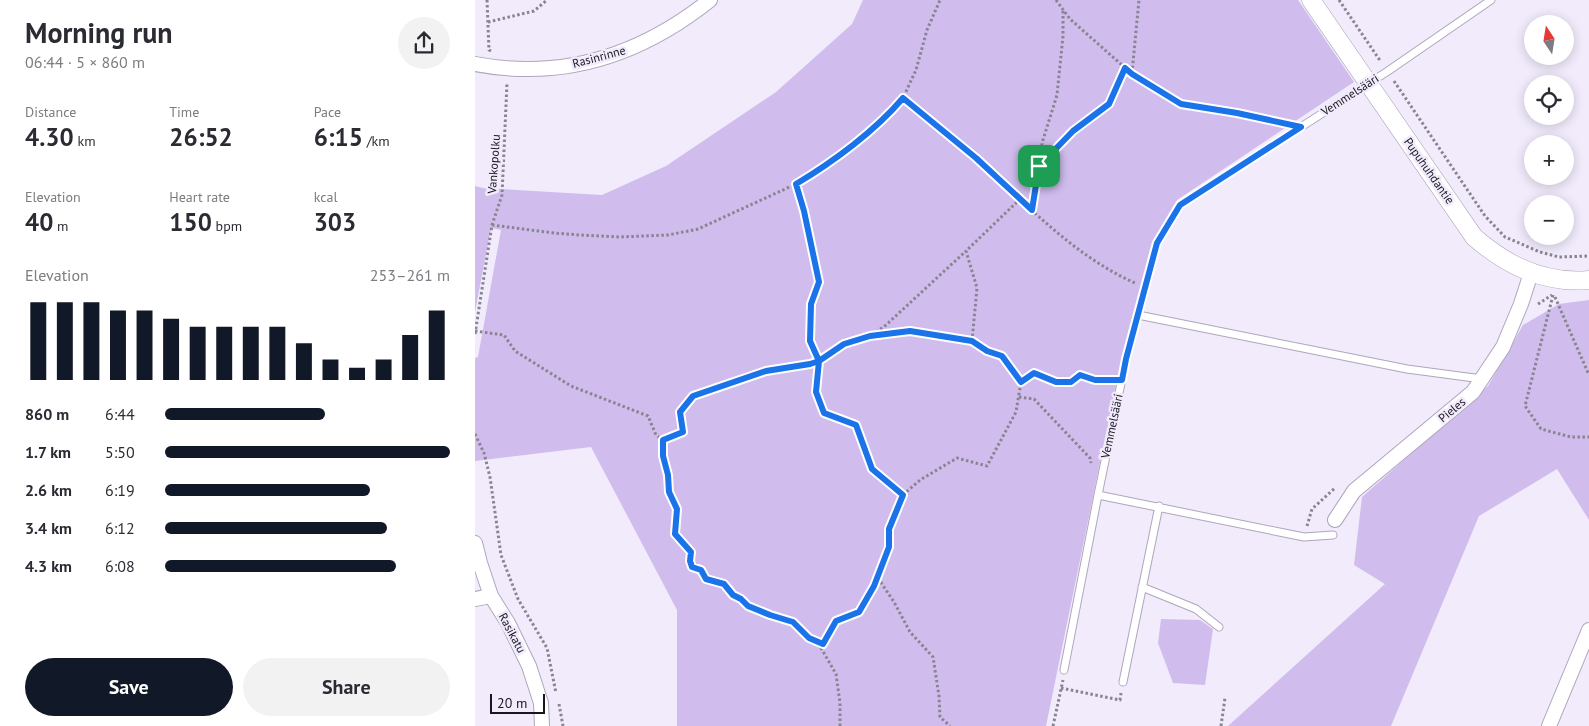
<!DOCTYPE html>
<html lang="en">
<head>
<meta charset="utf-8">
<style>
  :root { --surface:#fff; --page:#f2f2f3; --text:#2b2b33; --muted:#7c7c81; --accent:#111827 }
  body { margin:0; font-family:"PT Sans",sans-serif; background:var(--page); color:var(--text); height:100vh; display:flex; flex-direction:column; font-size:19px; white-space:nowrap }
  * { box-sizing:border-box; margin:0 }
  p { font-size:16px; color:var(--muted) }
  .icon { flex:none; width:28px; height:28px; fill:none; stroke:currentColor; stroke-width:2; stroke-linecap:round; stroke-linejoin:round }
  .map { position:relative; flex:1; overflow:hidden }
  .side { display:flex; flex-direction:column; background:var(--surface); width:475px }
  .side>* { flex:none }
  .needle { width:32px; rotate:348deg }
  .fabs { position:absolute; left:1049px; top:15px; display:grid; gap:10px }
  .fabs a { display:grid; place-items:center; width:50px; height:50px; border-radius:50%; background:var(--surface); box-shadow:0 2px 12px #0003; font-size:25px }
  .scale { position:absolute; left:15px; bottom:12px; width:55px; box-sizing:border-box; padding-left:5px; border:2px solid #19161e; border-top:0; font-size:14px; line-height:18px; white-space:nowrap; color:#19161e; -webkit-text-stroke:4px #f1ebfc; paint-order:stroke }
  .pin { position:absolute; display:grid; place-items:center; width:42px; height:42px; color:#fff; margin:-21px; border-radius:10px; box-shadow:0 2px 8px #0006 }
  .round { display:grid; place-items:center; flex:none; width:52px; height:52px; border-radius:26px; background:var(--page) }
  .overview { display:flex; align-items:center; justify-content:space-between; height:85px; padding:0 25px }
  h1 { font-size:28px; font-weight:700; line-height:38px }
  .metrics { display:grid; grid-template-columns:repeat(3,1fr); gap:8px; height:85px; padding:5px 25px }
  .metrics div { display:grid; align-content:center }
  .metrics b { font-size:25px; font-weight:700 }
  .metrics small { font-size:14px; font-weight:400 }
  .metrics p { font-size:14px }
  .chart { height:140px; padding:10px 25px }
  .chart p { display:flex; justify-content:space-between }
  .chart svg { width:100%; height:90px; margin-top:5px; stroke:var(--accent); stroke-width:6 }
  .action { display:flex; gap:10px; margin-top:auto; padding:10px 25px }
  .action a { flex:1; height:58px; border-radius:30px; background:var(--accent); color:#fff; font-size:20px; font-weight:700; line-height:58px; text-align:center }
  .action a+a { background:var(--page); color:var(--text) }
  ul { padding:0 25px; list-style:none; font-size:16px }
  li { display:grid; grid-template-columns:80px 60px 1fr; align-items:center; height:38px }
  li i { height:12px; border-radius:6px; background:var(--accent) }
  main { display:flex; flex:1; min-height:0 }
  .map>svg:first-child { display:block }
  .green { fill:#d0bded }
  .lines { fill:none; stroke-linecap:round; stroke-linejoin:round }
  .service-casing { stroke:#aea6bb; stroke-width:9 }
  .minor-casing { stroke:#aea6bb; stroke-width:16 }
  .tertiary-casing { stroke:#aea6bb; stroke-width:19 }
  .path { stroke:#898491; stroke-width:3; stroke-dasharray:2.5 2.5; stroke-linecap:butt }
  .service { stroke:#fff; stroke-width:7 }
  .minor { stroke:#fff; stroke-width:14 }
  .tertiary { stroke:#fff; stroke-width:18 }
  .route-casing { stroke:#fff; stroke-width:10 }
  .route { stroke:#1a73e8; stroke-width:6 }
  .labels { text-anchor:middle; stroke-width:5; stroke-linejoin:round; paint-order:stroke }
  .street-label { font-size:12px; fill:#19161e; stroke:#f1ebfc }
</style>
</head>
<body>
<main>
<section class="side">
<div class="overview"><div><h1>Morning run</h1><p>06:44 · 5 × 860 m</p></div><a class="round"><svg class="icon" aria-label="share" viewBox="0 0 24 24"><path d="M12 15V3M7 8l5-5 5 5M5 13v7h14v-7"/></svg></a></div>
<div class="metrics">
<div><p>Distance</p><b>4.30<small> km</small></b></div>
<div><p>Time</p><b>26:52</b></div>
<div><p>Pace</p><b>6:15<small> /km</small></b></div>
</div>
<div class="metrics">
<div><p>Elevation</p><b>40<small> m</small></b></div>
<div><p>Heart rate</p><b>150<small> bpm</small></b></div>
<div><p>kcal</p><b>303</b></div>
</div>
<div class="chart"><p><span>Elevation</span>253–261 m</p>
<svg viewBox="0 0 160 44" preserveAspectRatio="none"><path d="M5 44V6M15 44V6M25 44V6M35 44V10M45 44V10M55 44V14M65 44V18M75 44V18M85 44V18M95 44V18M105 44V26M115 44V34M125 44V38M135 44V34M145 44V22M155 44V10"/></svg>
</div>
<ul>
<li><b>860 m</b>6:44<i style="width:56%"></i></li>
<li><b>1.7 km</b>5:50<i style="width:100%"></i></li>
<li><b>2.6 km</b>6:19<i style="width:72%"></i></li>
<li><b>3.4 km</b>6:12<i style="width:78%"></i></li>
<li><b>4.3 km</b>6:08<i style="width:81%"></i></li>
</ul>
<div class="action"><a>Save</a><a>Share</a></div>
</section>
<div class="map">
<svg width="1114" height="726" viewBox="0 0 1114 726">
  <rect width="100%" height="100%" fill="#f1ebfc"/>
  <path class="green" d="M388,0H823L879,82L702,200L677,242L647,355L571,726H202V610L116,447L0,461V358L3,357L26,230L16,228L0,312V186L8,188L127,195L191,166L301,92L377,24Z
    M1114,300V520L1082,469L1004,516L916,726H753L910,584L879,565L887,497L1013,386L1048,325L1084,304Z
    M686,619L725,620L738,629L730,685L698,683L683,643Z"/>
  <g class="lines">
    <g class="service-casing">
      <path id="service" d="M663,315L932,369L1007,379
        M623,495L829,537L858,535
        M667,587L721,609L744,627
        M589,670L623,495L651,359L682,243L705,205L913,71L1016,0
        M648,682L684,506"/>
    </g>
    <g class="minor-casing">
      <path id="minor" d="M0,64C89,81 166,55 235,0
        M860,520L879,491L998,392L1028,347L1046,304L1056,273
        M0,543L5,563L16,596L33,623L54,666L66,703L67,726
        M0,599L16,596
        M1074,726L1114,630"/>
    </g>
    <g class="tertiary-casing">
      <path id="tertiary" d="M836,0L999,237C1032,266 1070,284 1114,280"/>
    </g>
    <path class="path" d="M12,0L14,50L16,51
      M581,0L595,19L657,74L706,104L762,113L810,124
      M864,0L906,62
      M13,22L59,11L72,0
      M657,73L664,0
      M919,81L1010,216L1030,237L1065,252L1084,257L1114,256
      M428,98C453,119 479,138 502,159C551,204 599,256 660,283
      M565,165L598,131L634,104L650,68
      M321,184L329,211L344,282L336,304L335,341L344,361L341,392L349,413L381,425L397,469L428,495L414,529V547L399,586L384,612L361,621L346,648L361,674L365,703V726
      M557,210L563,179L567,143L582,95L588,36V10
      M17,225L79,233L105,235L144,237L193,235L223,229L321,184L342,172L402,125L416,113L428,98L441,70L452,30L465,0
      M1078,295L1050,406L1066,429L1096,437H1114
      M1080,297L1114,375
      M1063,304L1077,295
      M0,331L29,335L40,351L96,386L173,416L181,435L188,440L208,431L205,412L218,396L291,371L335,364L344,361L369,344L395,336L435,331L497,341L502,288L491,251L544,200
      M0,334L17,225L27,195L32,83
      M397,335L411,325L491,251
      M497,341L512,351L527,356L546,382L559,373L581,382H596L605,375L620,380H636
      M544,397L559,399L615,458L616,463
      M0,434L9,453L15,477L26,555L43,599L72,648L81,693
      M188,440V456L193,475L194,492L202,509L200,534L216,551L215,561L217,567L225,570L231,579L249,584L258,595L266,599L273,606L295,615L318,622L334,638L348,644
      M428,495L445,480L482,458L512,466L541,412L546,382
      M832,526L837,509L860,488
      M403,578L419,602L435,632L458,657L464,696L465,717L475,726
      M586,688L645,700L646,693
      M84,704L88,726
      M578,726L588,680
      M746,726L750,698"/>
    <use href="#service" class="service"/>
    <use href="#minor" class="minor"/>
    <use href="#tertiary" class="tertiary"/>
  </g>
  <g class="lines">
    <g class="route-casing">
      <path id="route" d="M564,166L557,210L501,158L428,98C400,131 358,162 321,184L329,211L344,282L336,304L335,341L344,361L341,392L349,413L381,425L397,469L428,495L414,529V547L399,586L384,612L361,621L348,644L334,638L318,622L295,615L273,606L266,599L258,595L249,584L231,579L226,570L217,567L215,561L216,552L200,534L202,509L194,492L193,475L188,456V440L208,432L205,412L218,396L291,371L335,364L344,361L369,344L395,336L435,331L497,341L512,351L527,356L546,382L559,373L581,382H596L605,375L620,380H647L651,359L682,243L705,205L826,127L762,113L706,104L657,74L650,68L634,104L598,131L564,166"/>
    </g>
    <use href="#route" class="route"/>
  </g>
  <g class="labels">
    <g class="street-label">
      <text transform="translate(124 57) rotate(-15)" y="4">Rasinrinne</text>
      <text transform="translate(875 95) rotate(-33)" y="4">Vemmelsääri</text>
      <text transform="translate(19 164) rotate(-86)" y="4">Vankopolku</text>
      <text transform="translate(954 171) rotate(55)" y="4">Pupuhuhdantie</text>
      <text transform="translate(977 410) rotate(-40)" y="4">Pieles</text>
      <text transform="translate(637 426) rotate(-78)" y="4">Vemmelsääri</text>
      <text transform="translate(37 633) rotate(62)" y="4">Rasikatu</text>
    </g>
  </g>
</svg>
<div class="fabs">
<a><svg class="needle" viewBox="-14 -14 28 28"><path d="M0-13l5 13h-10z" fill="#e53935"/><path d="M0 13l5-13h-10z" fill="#7c7c81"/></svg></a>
<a><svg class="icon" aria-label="locate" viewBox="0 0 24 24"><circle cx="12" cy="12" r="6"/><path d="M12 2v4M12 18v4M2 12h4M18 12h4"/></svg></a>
<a>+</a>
<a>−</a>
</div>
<div class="scale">20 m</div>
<div class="pin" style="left:564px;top:166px;background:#1e9e55"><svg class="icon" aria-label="arrive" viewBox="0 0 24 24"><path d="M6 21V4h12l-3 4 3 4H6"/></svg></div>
</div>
</main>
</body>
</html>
